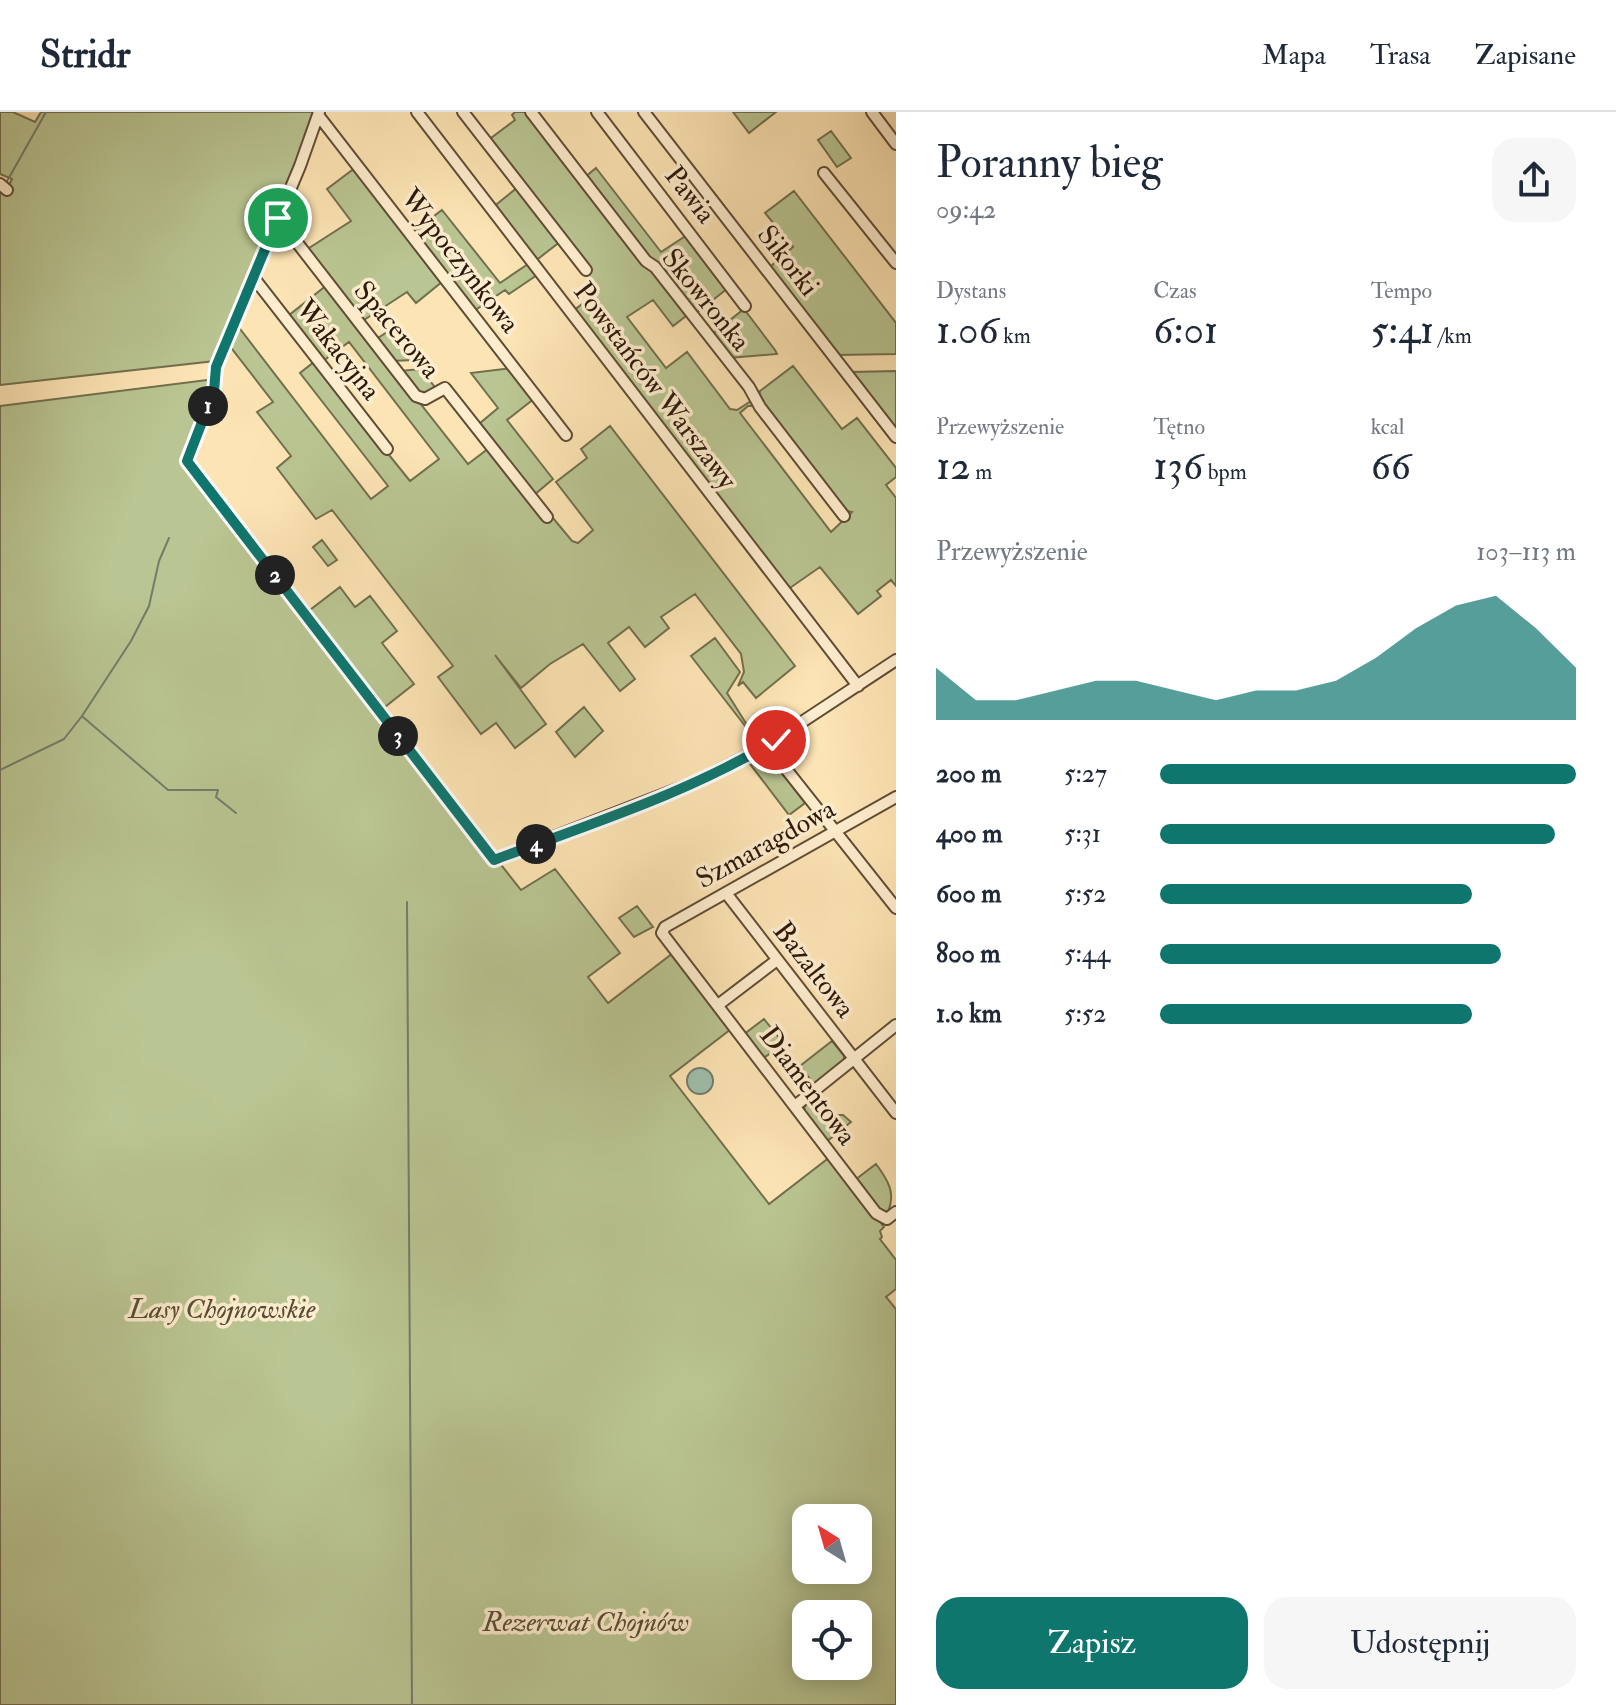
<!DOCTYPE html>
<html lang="pl">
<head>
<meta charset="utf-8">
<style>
  :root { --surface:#fff; --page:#f6f6f7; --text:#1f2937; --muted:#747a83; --line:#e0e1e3; --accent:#0f766e }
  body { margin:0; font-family:"IM FELL Double Pica",serif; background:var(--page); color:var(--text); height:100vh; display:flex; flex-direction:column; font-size:30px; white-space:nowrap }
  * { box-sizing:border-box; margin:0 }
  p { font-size:26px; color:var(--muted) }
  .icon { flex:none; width:44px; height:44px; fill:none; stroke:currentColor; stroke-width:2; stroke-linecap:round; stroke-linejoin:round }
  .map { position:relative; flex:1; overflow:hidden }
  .side { display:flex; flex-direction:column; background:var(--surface); width:720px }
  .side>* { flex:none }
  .needle { width:52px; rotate:323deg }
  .fabs { position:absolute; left:792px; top:1392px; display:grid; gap:16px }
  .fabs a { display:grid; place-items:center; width:80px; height:80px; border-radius:16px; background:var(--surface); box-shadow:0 4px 20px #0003; font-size:40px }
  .pin { position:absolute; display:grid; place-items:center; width:68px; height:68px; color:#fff; margin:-34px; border:4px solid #fff; border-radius:50%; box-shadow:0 2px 8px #0007 }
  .km { position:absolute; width:40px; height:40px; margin:-20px; border-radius:50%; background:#222; color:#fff; font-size:22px; line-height:40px; text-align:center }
  .round { display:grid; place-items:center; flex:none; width:84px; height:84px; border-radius:24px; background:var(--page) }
  .headline { display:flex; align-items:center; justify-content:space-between; height:136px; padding:0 40px }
  h1 { font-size:44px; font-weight:600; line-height:60px }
  .stats { display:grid; grid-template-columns:repeat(3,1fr); gap:12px; height:136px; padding:8px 40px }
  .stats div { display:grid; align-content:center }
  .stats b { font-size:40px; font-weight:600 }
  .stats small { font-size:22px; font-weight:400 }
  .stats p { font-size:22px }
  .chart { height:224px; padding:16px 40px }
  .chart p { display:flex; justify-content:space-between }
  .chart svg { width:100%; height:144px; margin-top:8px; fill:var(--accent); opacity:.7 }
  .primary-button { display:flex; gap:16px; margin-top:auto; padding:16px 40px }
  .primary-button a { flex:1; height:92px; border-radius:24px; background:var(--accent); color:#fff; font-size:32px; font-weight:600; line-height:92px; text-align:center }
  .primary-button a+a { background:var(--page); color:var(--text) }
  ul { padding:0 40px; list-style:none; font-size:26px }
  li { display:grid; grid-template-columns:128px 96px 1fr; align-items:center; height:60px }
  li i { height:20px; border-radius:10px; background:var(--accent) }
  header { display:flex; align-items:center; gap:48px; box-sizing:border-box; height:112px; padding:0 40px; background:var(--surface); border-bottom:2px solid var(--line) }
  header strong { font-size:38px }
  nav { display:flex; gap:44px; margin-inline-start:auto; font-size:28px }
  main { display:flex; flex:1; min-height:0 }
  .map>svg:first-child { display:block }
  .green { fill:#b9c592; stroke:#726f4e; stroke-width:2; fill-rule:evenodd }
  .water { fill:#9fbfad; stroke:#717d6c; stroke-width:2 }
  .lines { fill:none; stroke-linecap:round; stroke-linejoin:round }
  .stream { stroke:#717d6c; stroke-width:2 }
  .minor-casing { stroke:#604c35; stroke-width:14 }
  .minor { stroke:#feedce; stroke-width:10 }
  .route-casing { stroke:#fff; stroke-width:16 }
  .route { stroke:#0f766e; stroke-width:10 }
  .labels { text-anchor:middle; stroke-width:7; stroke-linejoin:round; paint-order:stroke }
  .street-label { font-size:28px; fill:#2c190b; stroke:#feedce }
  .park-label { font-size:28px; font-style:italic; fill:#564d34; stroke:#feedce }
</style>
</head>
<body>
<header>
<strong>Stridr</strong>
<nav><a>Mapa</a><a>Trasa</a><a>Zapisane</a></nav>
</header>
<main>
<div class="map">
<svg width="896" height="1593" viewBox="0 0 896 1593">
  <rect width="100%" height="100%" fill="#fde4b4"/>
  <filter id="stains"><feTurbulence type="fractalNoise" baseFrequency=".0025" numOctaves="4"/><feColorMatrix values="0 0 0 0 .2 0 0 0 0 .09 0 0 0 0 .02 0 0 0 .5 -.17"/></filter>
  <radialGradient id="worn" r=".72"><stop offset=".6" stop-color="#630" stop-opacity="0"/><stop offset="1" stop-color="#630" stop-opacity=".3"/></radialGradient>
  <path class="green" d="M0,0H13L35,10L41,0H316L215,249L0,273V75L6,79L12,67L0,62Z
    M515,0H529L686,204L673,214L653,188L627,205L666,256L687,240L730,297L737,298L751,289L755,294H748L740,301L831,420L852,400L847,399L759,285L760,279L793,254L842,317L857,306L896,356V365L886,373L896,386V474L891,468L877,479L881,484L858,502L820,455L787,478L573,199L599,179L487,29L515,8L512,3Z
    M733,0H776L749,21Z
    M831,19L851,46L837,55L818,28Z
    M355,56L443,169L416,191L407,180L361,210L306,138L351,109L327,77Z
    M596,56L661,140L687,123L728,176L695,202L653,148L650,149L584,66Z
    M518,75L561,129L534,150L492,96Z
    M794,79L896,211V242L838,243L770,155L793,135L765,101Z
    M442,98L500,171L528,152L537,163L509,182L505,178L474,199L412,121Z
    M327,173L468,352L489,336L553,406L572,429L578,431L593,418L556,370L587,346L581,337L610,314L795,554L756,586L743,570L738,574L744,560L741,542L695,482L661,505L669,516L645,535L629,515L608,531L635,567L620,579L583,532L550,552L521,576L495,543L546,612L515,636L496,611L481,622L438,565L453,554L332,398L316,407L277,356L291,344L257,300L273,290L229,233L237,213L371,387L388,374L300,261L314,250L410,369L439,347L349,230L323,249L288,204Z
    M744,197L775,238L777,242L729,246L711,223Z
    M390,218L414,248L391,249L375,228Z
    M512,256L535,286L507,308L553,367L534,383L479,312L498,296L471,261Z
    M421,257L437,278L425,285L418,283L399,259Z
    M896,259V317L851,260Z
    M207,268L213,276L183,350L521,778L555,757L620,841L588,865L608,891L673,841L731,917L670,964L769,1092L830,1045L884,1115L880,1119L882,1125L880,1127L896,1148V1177L886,1185L896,1197V1593H0V294ZM806,1406H858V1458H806ZM806,1502H858V1554H806Z
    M322,428L337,448L328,454L313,435Z
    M340,475L355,495L370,484L397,519L382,531L414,572L381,598L306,501Z
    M715,526L740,560L727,581L759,632L691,544Z
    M584,595L603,619L575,645L556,620Z
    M760,641L768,643L805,691L789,703L747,648Z
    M637,794L653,815L634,825L619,806Z
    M764,907L784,932L762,947L743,923Z
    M832,929L844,944V948L814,972L800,954Z
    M810,987L823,1003H843L851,1010L826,1030L804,1001L805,992Z
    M876,1052C888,1068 896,1081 888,1100L878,1098L855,1068Z"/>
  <path class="water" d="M687 969a13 13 0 1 1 26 0a13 13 0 1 1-26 0Z"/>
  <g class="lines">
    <path class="stream" d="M6,71L46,0
      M83,605L168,678H218L216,685L236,701
      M0,658L64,627L82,604L131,529L149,494L159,449L169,426
      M407,790L412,1593"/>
    <g class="minor-casing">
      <path id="minor" d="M319,0L300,54L216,255L214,279L187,349L494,748L698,669L767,633L896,548
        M417,0L858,574
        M463,0L586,158
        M531,0L646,149L655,155L749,275L760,295L844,404
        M597,0L745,194
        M644,0L896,325
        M872,0L896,32
        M318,3L566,323
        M824,61L896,151
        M0,72L7,78
        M278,106L416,284L425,287L445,276L547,405
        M254,166L387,337
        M767,633L896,796
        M896,685L665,815L662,821L876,1101L887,1107L896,1100
        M726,781L896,1001
        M718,893L777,848
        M795,994L896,913"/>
    </g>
    <use href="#minor" class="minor"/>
  </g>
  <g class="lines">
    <g class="route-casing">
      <path id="route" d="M278,106L216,255L214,279L187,349L494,748C589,712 689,681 776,628"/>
    </g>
    <use href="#route" class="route"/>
  </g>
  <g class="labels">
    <g class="street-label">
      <text transform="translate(691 82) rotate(52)" y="10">Pawia</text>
      <text transform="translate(461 148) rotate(52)" y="10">Wypoczynkowa</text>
      <text transform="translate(789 148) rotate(52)" y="10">Sikorki</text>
      <text transform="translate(707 187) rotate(51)" y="10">Skowronka</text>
      <text transform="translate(398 217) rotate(50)" y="10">Spacerowa</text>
      <text transform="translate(339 237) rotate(52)" y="10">Wakacyjna</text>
      <text transform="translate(656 273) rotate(53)" y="10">Powstańców Warszawy</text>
      <text transform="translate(765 731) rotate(-29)" y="10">Szmaragdowa</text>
      <text transform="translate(815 857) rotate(52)" y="10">Bazaltowa</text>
      <text transform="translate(809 973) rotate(53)" y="10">Diamentowa</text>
    </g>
    <g class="park-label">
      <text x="222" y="1206">Lasy Chojnowskie</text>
      <text x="586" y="1519">Rezerwat Chojnów</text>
    </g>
  </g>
  <rect width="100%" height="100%" filter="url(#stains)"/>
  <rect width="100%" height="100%" fill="url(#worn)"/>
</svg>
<div class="fabs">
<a><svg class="needle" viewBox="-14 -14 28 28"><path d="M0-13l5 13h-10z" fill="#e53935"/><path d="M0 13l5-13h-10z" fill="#747a83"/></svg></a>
<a><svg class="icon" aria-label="locate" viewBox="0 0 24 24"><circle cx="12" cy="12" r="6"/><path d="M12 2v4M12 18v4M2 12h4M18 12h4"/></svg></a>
</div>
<div class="pin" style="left:278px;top:106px;background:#1e9e55"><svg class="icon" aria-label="arrive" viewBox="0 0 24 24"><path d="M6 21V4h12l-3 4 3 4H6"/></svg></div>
<div class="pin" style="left:776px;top:628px;background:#d93025"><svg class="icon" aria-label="check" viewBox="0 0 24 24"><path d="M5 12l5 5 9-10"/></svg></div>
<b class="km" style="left:208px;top:294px">1</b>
<b class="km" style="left:275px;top:463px">2</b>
<b class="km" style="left:398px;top:624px">3</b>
<b class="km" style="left:536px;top:732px">4</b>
</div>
<section class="side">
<div class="headline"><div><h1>Poranny bieg</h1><p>09:42</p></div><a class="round"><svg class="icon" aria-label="share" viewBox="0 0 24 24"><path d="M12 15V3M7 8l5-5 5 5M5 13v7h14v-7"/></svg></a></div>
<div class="stats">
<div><p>Dystans</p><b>1.06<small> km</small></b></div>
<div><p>Czas</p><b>6:01</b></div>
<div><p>Tempo</p><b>5:41<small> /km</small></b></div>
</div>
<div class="stats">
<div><p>Przewyższenie</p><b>12<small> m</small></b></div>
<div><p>Tętno</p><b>136<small> bpm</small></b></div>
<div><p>kcal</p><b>66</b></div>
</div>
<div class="chart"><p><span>Przewyższenie</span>103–113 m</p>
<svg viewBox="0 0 160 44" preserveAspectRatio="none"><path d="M0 44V28L10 38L20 38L30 35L40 32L50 32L60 35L70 38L80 35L90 35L100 32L110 25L120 16L130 9L140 6L150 16L160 28V44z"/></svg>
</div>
<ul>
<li><b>200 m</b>5:27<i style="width:100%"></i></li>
<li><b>400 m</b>5:31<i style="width:95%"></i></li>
<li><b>600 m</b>5:52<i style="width:75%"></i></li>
<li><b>800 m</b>5:44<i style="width:82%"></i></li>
<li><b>1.0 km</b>5:52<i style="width:75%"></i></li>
</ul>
<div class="primary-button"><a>Zapisz</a><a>Udostępnij</a></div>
</section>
</main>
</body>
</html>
